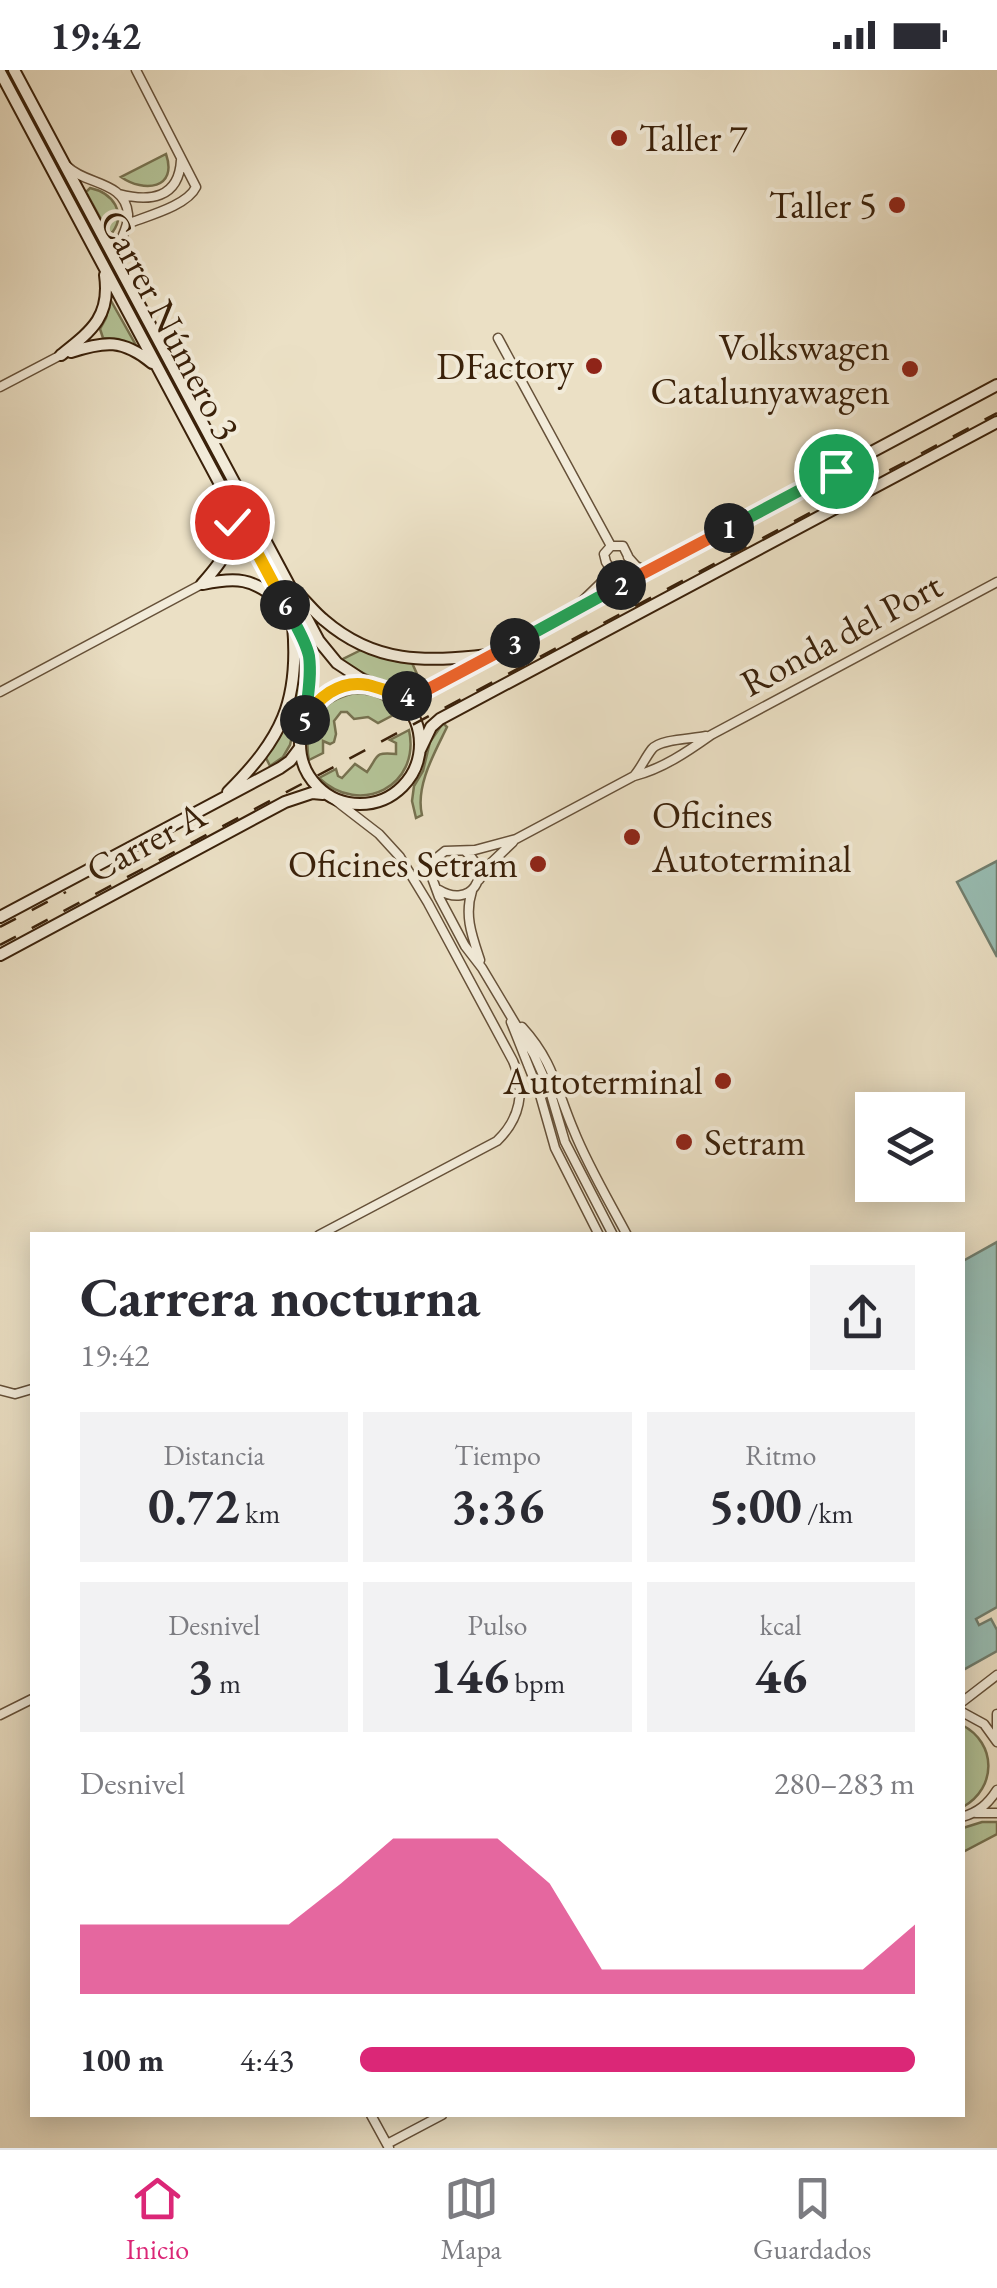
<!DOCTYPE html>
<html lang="es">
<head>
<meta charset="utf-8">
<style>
  :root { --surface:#fff; --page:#f2f2f3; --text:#2b2b33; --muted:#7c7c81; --line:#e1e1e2; --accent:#db2777 }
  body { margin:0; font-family:"EB Garamond",serif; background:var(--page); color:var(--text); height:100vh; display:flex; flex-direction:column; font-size:38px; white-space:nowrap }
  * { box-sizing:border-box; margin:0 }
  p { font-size:32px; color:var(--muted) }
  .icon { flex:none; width:55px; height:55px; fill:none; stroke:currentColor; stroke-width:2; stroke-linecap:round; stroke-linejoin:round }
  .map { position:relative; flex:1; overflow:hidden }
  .sheet { position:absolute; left:30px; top:1162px; width:935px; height:885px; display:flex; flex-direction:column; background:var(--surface); border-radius:0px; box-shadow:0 5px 25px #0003 }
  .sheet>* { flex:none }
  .controls { position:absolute; left:855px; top:1022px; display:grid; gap:20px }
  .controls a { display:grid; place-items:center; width:110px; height:110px; border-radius:0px; background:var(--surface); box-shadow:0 5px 25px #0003; font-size:50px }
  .pin { position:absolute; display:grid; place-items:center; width:85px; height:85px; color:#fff; margin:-42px; border:5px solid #fff; border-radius:50%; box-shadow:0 2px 10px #0007 }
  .km { position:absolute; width:50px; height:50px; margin:-25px; border-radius:50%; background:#222; color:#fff; font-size:28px; line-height:50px; text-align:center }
  .round { display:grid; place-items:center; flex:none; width:105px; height:105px; border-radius:0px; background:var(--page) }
  .overview { display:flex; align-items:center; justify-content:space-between; height:170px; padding:0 50px }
  h1 { font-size:55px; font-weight:700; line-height:75px }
  .stats { display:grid; grid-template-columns:repeat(3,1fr); gap:15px; height:170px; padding:10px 50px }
  .stats div { display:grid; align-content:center; border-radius:0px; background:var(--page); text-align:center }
  .stats b { font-size:50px; font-weight:700 }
  .stats small { font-size:28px; font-weight:400 }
  .stats p { font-size:28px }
  .chart { height:280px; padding:20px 50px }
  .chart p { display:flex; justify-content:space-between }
  .chart svg { width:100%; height:180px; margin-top:10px; fill:var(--accent); opacity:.7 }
  ul { padding:0 50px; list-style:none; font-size:32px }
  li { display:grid; grid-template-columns:160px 120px 1fr; align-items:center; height:75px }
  li i { height:25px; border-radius:12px; background:var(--accent) }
  .status { display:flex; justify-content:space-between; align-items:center; height:70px; padding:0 50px; background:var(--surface); direction:ltr }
  .status svg { height:28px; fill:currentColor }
  .tab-bar { display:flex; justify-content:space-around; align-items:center; height:140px; border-top:2px solid var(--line); background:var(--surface); font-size:28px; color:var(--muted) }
  .tab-bar a { display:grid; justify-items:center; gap:5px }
  .tab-bar .active { color:var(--accent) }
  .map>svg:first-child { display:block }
  .green { fill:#b4c397; stroke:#777250; stroke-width:2.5 }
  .water { fill:#98bdb3; stroke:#727f6f; stroke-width:2.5 }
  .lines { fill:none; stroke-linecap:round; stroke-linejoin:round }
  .street-casing { stroke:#665139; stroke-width:11 }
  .secondary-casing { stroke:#3a210a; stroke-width:14 }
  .street { stroke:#f2ebd9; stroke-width:8 }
  .secondary { stroke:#f2ebd9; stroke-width:10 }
  .rail { stroke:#3a210a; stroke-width:2.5; stroke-dasharray:18 18; stroke-linecap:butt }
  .split-1-casing { stroke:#fff; stroke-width:20 }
  .split-2-casing { stroke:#fff; stroke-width:20 }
  .split-3-casing { stroke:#fff; stroke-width:20 }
  .split-4-casing { stroke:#fff; stroke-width:20 }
  .split-5-casing { stroke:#fff; stroke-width:20 }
  .split-6-casing { stroke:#fff; stroke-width:20 }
  .split-7-casing { stroke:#fff; stroke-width:20 }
  .split-8-casing { stroke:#fff; stroke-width:20 }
  .split-1 { stroke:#22a559; stroke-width:12 }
  .split-2 { stroke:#f0652b; stroke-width:12 }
  .split-3 { stroke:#22a559; stroke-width:12 }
  .split-4 { stroke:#f0652b; stroke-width:12 }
  .split-5 { stroke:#f5b400; stroke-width:12 }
  .split-6 { stroke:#22a559; stroke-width:12 }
  .split-7 { stroke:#f5b400; stroke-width:12 }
  .split-8 { stroke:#f5b400; stroke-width:12 }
  .poi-dot { fill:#8f2418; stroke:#f2ebd9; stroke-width:4 }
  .labels { text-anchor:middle; stroke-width:8; stroke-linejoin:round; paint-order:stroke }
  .poi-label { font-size:38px; fill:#3a210a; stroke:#f2ebd9; text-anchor:end }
  .street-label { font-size:38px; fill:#3a210a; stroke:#f2ebd9 }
</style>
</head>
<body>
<div class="status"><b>19:42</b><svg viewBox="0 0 49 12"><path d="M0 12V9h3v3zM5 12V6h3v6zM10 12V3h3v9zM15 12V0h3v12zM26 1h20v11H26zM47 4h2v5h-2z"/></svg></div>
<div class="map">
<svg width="997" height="2078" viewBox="0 0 997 2078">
  <rect width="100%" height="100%" fill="#ebe0c5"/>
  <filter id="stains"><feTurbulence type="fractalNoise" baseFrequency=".002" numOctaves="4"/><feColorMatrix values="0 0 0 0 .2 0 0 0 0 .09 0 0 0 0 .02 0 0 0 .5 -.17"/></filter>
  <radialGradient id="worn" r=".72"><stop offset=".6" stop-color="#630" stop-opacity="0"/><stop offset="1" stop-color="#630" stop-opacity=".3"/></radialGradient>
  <path class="green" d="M166,84C178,119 144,123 121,107Z
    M90,118C113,123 127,143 112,163L107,160L86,122Z
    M110,229L137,277L136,278L118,269L103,268L100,259L106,248Z
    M363,579L396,591L412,593L422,615C398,623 362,604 341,590Z
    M304,611L290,675L283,687L270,696L265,686L297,614Z
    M355,623C373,623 386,629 399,642L378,653L368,647L354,649L347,642H341L334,651L336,664L334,672L330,674L323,671V683L309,690C302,656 321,630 355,623Z
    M443,653L447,657C435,682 415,716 422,745L416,748L412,731L414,716L423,701L430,672Z
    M409,660C421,716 360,747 319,708L336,699L338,706L342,708L355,694L367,702C379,685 374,682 396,684V673L390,670Z
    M962,1655C997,1673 997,1718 963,1737Z
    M982,1752H997V1764L963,1782V1758Z"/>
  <path class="water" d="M997,791V887L957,812Z
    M997,1172V1537L976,1549L979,1555L991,1549L997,1560V1581L963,1600V1191Z"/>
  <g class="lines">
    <g class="street-casing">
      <path id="street" d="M68,97C86,115 125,111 128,144C129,162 115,172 117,191
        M119,124C149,132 179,129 181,90
        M127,154C147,146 187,136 196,117L136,0
        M498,268L611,476
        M0,317L61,285
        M611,476H623L628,486
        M628,487L636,496L646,501
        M575,538L607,507L610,498L606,492L604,484L611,476
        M0,622L202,514
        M634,706C641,698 645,688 652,679C660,669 692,669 706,666
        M479,810L490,794L513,772
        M439,820C470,839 494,805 466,782
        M472,821C464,845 472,866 480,890
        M511,952L540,1025L555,1078L599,1165
        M522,957C554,992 556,1019 574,1061C588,1096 609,1131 627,1165
        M319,1165L497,1071C520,1049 526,1021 513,991L428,833L400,787L379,764L331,727
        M613,1165L565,1072L550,1021L534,985L482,898L465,876L439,827L431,805L434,790L445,781L475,780L516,769L634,706C662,699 687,682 711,665L997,512
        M0,1320L15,1324L32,1319
        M962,1632L997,1605
        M962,1642L984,1654L997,1672
        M997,1644V1668
        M0,1645L32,1629
        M976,1743H997
        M962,1747C979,1742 988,1734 997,1720
        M371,2045L389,2078
        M387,2074L442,2045"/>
    </g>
    <g class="secondary-casing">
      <path id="secondary" d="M14,0L319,571L337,593L372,616
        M0,2L301,566C314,594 308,622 305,651
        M71,282C105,271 123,269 152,293
        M61,285C91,261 111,247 105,205
        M202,514C225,488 236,474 230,438
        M203,514C236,507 253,508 279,531
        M296,522C306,531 314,542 324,550C375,594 425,592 488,585
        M300 674a60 60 0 1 1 120 0a60 60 0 1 1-120 0Z
        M388,622L408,626L421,623L997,315
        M420,680L431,657L440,649L997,352
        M228,722C281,669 300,632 293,555
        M0,847L280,698L290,691L299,679
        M0,885L285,732L312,723L323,724"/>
    </g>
    <use href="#street" class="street"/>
    <use href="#secondary" class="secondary"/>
    <path class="rail" d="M0,857L66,822
      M0,875L997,343"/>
  </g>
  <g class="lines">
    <g class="split-1-casing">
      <path id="split-1" d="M729,458L836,401"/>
    </g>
    <g class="split-2-casing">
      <path id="split-2" d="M621,515L729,458"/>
    </g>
    <g class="split-3-casing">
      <path id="split-3" d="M515,573L621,515"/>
    </g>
    <g class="split-4-casing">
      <path id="split-4" d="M407,626L421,623L515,573"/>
    </g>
    <g class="split-5-casing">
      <path id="split-5" d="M305,650C316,629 339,609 368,615C381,618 393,624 407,626"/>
    </g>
    <g class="split-6-casing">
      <path id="split-6" d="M285,535C293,551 305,568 309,586C312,607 307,630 305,650"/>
    </g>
    <g class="split-7-casing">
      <path id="split-7" d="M228,428L285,535"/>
    </g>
    <g class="split-8-casing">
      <path id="split-8" d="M228,428L232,452"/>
    </g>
    <use href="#split-1" class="split-1"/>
    <use href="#split-2" class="split-2"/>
    <use href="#split-3" class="split-3"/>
    <use href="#split-4" class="split-4"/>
    <use href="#split-5" class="split-5"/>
    <use href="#split-6" class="split-6"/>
    <use href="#split-7" class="split-7"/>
    <use href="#split-8" class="split-8"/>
  </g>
  <g class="poi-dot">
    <circle cx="619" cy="68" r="10"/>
    <circle cx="897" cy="135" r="10"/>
    <circle cx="594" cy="296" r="10"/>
    <circle cx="910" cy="299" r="10"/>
    <circle cx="632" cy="767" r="10"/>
    <circle cx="538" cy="794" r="10"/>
    <circle cx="723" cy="1011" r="10"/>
    <circle cx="684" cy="1072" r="10"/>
  </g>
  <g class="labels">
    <g class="poi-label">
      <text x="639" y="81" text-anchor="start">Taller 7</text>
      <text x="877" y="148">Taller 5</text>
      <text x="890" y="290">Volkswagen<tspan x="890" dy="44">Catalunyawagen</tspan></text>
      <text x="574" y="309">DFactory</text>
      <text x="652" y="758" text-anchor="start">Oficines<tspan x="652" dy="44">Autoterminal</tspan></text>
      <text x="518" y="807">Oficines Setram</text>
      <text x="703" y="1024">Autoterminal</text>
      <text x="704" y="1085" text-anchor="start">Setram</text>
    </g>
    <g class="street-label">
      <text transform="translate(170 255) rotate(62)" y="13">Carrer Número 3</text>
      <text transform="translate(841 564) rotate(-28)" y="13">Ronda del Port</text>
      <text transform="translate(146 772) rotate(-28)" y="13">Carrer A</text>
    </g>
  </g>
  <rect width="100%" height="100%" filter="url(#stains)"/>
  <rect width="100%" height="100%" fill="url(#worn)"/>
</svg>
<div class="controls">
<a><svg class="icon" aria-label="layers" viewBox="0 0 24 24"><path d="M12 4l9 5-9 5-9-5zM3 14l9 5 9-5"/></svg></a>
</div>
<div class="pin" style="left:836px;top:401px;background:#1e9e55"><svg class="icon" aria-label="arrive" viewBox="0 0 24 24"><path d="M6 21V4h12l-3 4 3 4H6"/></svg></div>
<div class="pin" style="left:232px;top:452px;background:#d93025"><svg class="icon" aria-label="check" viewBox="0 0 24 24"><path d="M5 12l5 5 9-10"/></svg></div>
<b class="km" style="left:729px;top:458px">1</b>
<b class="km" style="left:621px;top:515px">2</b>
<b class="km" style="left:515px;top:573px">3</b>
<b class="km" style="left:407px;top:626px">4</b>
<b class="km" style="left:305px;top:650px">5</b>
<b class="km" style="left:285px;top:535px">6</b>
<section class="sheet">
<div class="overview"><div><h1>Carrera nocturna</h1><p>19:42</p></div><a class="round"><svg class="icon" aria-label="share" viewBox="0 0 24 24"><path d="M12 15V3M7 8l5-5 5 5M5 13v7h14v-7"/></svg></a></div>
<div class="stats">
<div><p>Distancia</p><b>0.72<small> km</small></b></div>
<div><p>Tiempo</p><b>3:36</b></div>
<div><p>Ritmo</p><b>5:00<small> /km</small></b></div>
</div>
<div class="stats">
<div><p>Desnivel</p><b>3<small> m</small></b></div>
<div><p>Pulso</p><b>146<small> bpm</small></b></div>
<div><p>kcal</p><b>46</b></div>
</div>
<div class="chart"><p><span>Desnivel</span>280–283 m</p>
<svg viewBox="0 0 160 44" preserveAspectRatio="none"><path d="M0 44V27L10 27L20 27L30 27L40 27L50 17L60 6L70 6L80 6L90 17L100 38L110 38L120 38L130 38L140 38L150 38L160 27V44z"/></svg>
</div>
<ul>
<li><b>100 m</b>4:43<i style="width:100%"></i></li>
</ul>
</section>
</div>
<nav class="tab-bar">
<a class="active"><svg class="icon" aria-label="home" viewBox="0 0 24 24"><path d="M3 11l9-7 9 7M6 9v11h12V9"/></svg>Inicio</a>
<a><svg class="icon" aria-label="map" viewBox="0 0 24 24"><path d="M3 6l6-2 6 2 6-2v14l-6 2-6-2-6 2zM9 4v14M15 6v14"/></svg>Mapa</a>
<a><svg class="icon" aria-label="saved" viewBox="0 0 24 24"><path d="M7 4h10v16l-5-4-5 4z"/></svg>Guardados</a>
</nav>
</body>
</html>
